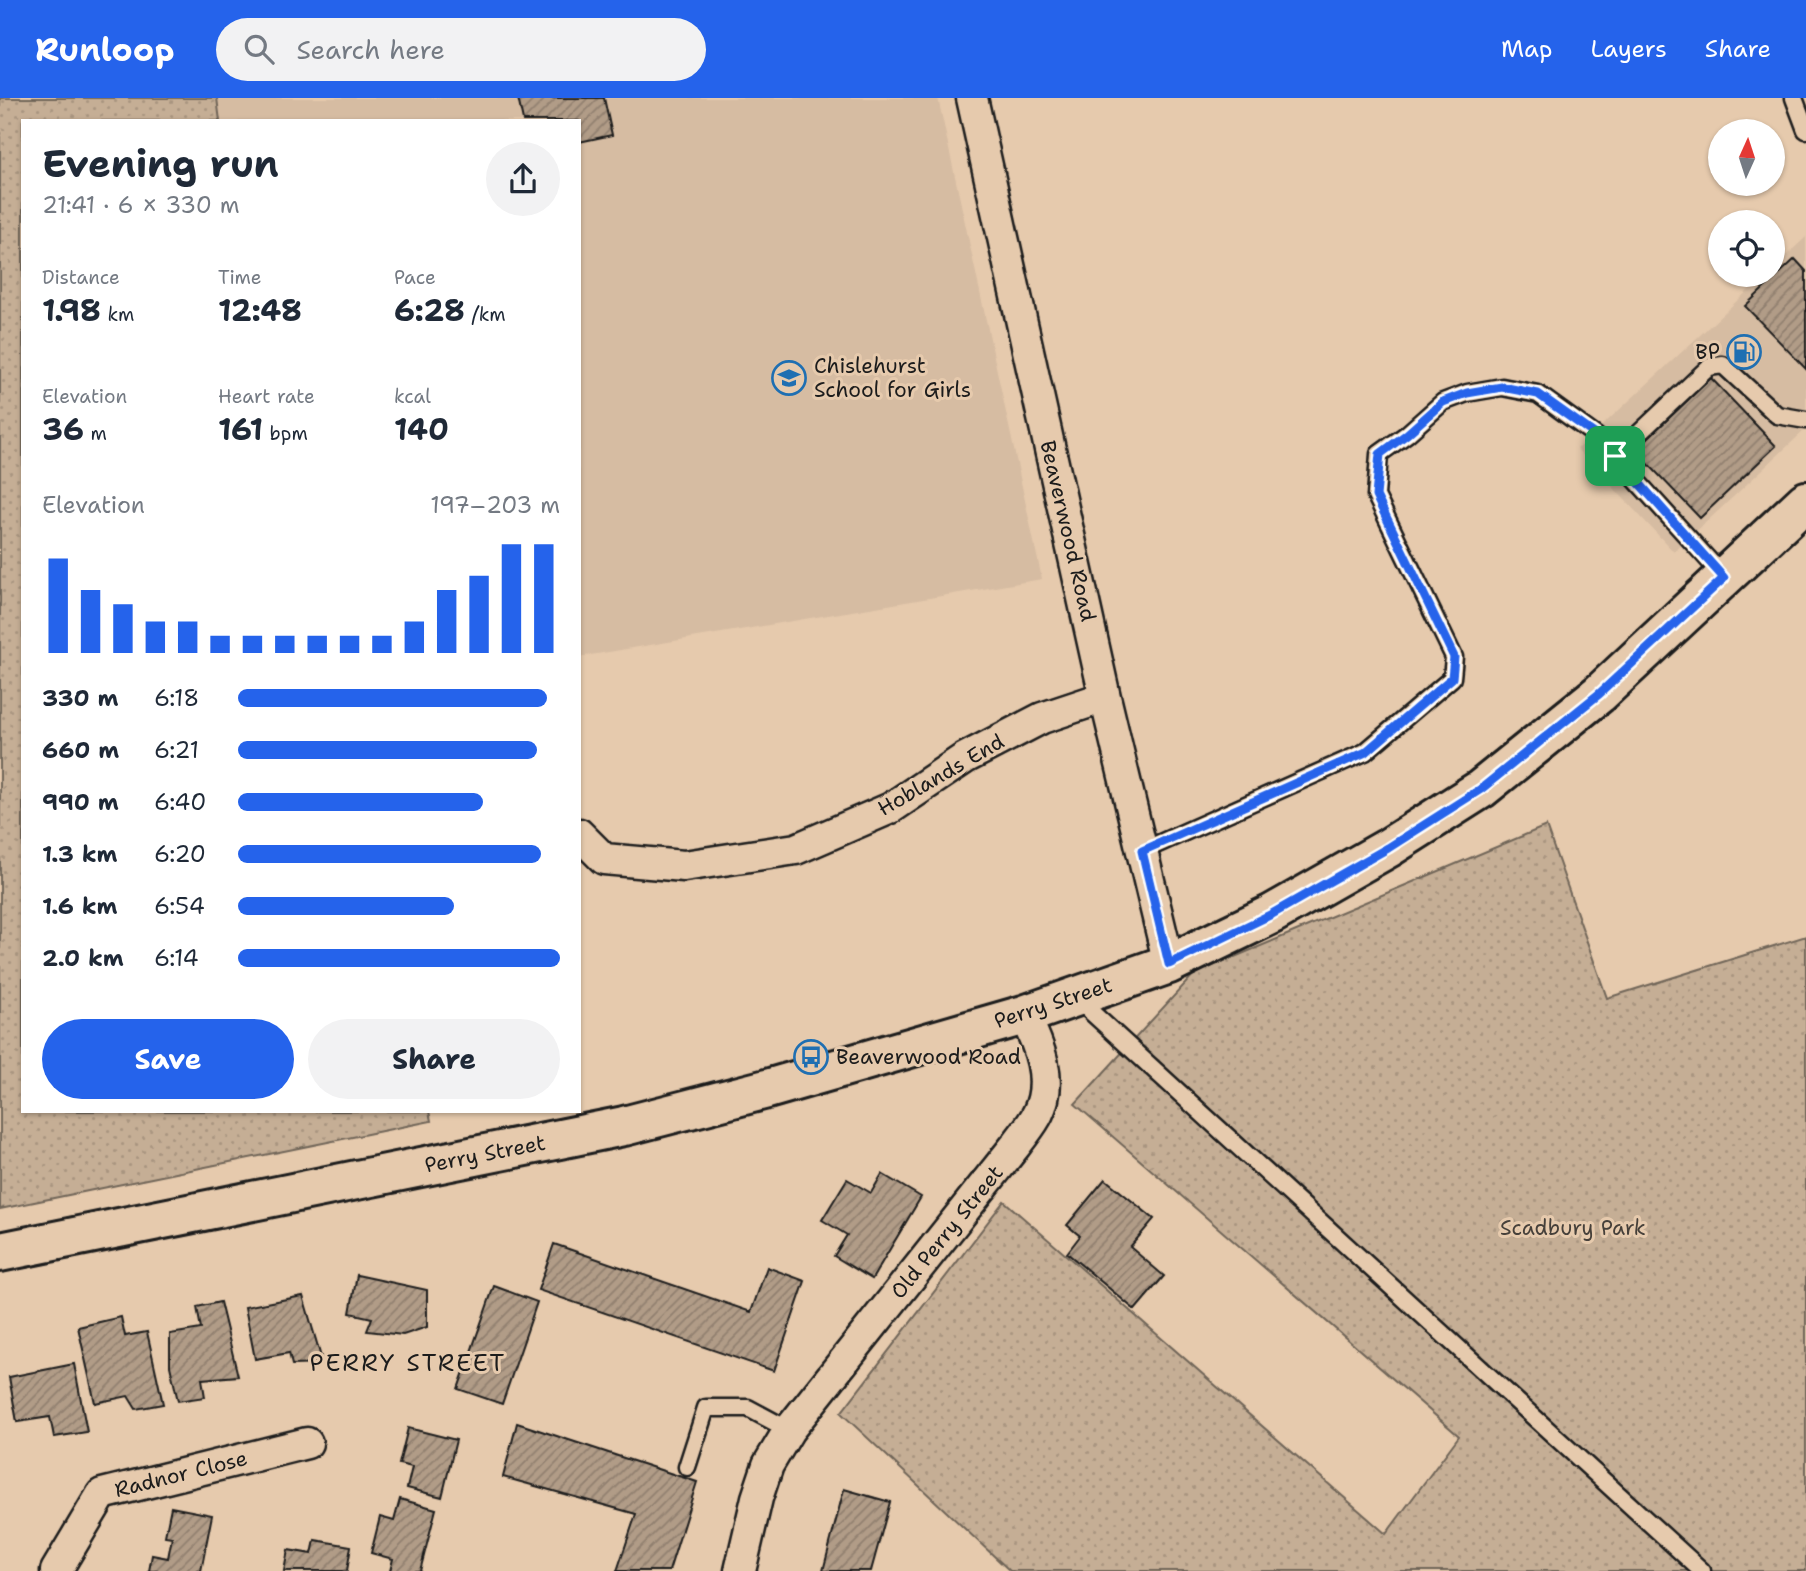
<!DOCTYPE html>
<html lang="en">
<head>
<meta charset="utf-8">
<style>
  :root { --surface:#fff; --page:#f2f2f3; --text:#1f2937; --muted:#747a83; --accent:#2563eb }
  body { margin:0; font-family:"Shantell Sans",sans-serif; background:var(--page); color:var(--text); height:100vh; display:flex; flex-direction:column; font-size:26px; white-space:nowrap }
  * { box-sizing:border-box; margin:0 }
  p { font-size:23px; color:var(--muted) }
  .icon { flex:none; width:38px; height:38px; fill:none; stroke:currentColor; stroke-width:2; stroke-linecap:round; stroke-linejoin:round }
  .map { position:relative; flex:1; overflow:hidden }
  .details { position:absolute; left:21px; top:21px; width:560px; height:994px; display:flex; flex-direction:column; background:var(--surface); border-radius:0px; box-shadow:0 2px 5px #0004 }
  .details>* { flex:none }
  .needle { width:46px; rotate:3deg }
  .controls { position:absolute; left:1708px; top:21px; display:grid; gap:14px }
  .controls a { display:grid; place-items:center; width:77px; height:77px; border-radius:50%; background:var(--surface); box-shadow:0 2px 5px #0004; font-size:35px }
  .pin { position:absolute; display:grid; place-items:center; width:60px; height:60px; color:#fff; margin:-30px; border-radius:14px; box-shadow:0 4px 10px #0006 }
  .round { display:grid; place-items:center; flex:none; width:74px; height:74px; border-radius:37px; background:var(--page) }
  .head { display:flex; align-items:center; justify-content:space-between; height:119px; padding:0 21px }
  h1 { font-size:38px; font-weight:700; line-height:52px }
  .metrics { display:grid; grid-template-columns:repeat(3,1fr); gap:10px; height:119px; padding:7px 21px }
  .metrics div { display:grid; align-content:center }
  .metrics b { font-size:30px; font-weight:700 }
  .metrics small { font-size:19px; font-weight:400 }
  .metrics p { font-size:19px }
  .chart { height:196px; padding:14px 21px }
  .chart p { display:flex; justify-content:space-between }
  .chart svg { width:100%; height:126px; margin-top:7px; stroke:var(--accent); stroke-width:6 }
  .action { display:flex; gap:14px; margin-top:auto; padding:14px 21px }
  .action a { flex:1; height:80px; border-radius:42px; background:var(--accent); color:#fff; font-size:28px; font-weight:700; line-height:80px; text-align:center }
  .action a+a { background:var(--page); color:var(--text) }
  ul { padding:0 21px; list-style:none; font-size:23px }
  li { display:grid; grid-template-columns:112px 84px 1fr; align-items:center; height:52px }
  li i { height:18px; border-radius:9px; background:var(--accent) }
  header { display:flex; align-items:center; gap:42px; box-sizing:border-box; height:98px; padding:0 35px; background:var(--accent); color:#fff }
  header strong { font-size:33px }
  nav { display:flex; gap:38px; margin-inline-start:auto; font-size:24px }
  .search { width:490px; height:63px; background:var(--page); display:flex; align-items:center; gap:18px; box-sizing:border-box; padding:0 24px; border-radius:38px; color:var(--muted); font-size:26px }
  .map>svg:first-child { display:block }
  .built { fill:#d6bca2 }
  .park { fill:url(#park-dots); stroke:#706558; stroke-width:2 }
  .building { fill:url(#building-hatch); stroke:#1c1c1c; stroke-width:2 }
  .lines { fill:none; stroke-linecap:round; stroke-linejoin:round }
  .service-casing { stroke:#1c1c1c; stroke-width:21 }
  .minor-casing { stroke:#1c1c1c; stroke-width:35 }
  .primary-casing { stroke:#1c1c1c; stroke-width:44 }
  .service { stroke:#e6caad; stroke-width:16 }
  .minor { stroke:#e6caad; stroke-width:30 }
  .primary { stroke:#e6caad; stroke-width:38 }
  .route-casing { stroke:#fff; stroke-width:14 }
  .route { stroke:#2563eb; stroke-width:9 }
  .labels { text-anchor:middle; stroke-width:6; stroke-linejoin:round; paint-order:stroke }
  .poi-label { font-size:21px; fill:#1c1c1c; stroke:#e6caad; text-anchor:start }
  .street-label { font-size:21px; fill:#1c1c1c; stroke:#e6caad }
  .park-label { font-size:21px; fill:#46403a; stroke:#e6caad }
  .quarter-label { font-size:24px; letter-spacing:2px; fill:#1c1c1c; stroke:#e6caad }
</style>
</head>
<body>
<header>
<strong>Runloop</strong>
<div class="search"><svg class="icon" aria-label="search" viewBox="0 0 24 24"><circle cx="10" cy="10" r="6"/><path d="M15 15l6 6"/></svg>Search here</div>
<nav><a>Map</a><a>Layers</a><a>Share</a></nav>
</header>
<div class="map">
<svg width="1806" height="1473" viewBox="0 0 1806 1473">
  <defs>
    <pattern id="park-dots" width="8" height="8" patternUnits="userSpaceOnUse" patternTransform="scale(1.75)"><rect width="8" height="8" fill="#c5ae95"/><path d="M2 2h.1M6 6h.1" fill="none" stroke="#a99580" stroke-width="1.8" stroke-linecap="round"/></pattern>
    <pattern id="building-hatch" width="6" height="6" patternUnits="userSpaceOnUse" patternTransform="scale(1.75)"><rect width="6" height="6" fill="#b19c87"/><path d="M-1 1l2-2M0 6l6-6M5 7l2-2" fill="none" stroke="#8f7e6e"/></pattern>
  </defs>
  <rect width="100%" height="100%" fill="#e6caad"/>
  <filter id="ink" filterUnits="userSpaceOnUse"><feTurbulence type="fractalNoise" baseFrequency=".0143" numOctaves="2"/><feDisplacementMap in="SourceGraphic" scale="14" xChannelSelector="R" yChannelSelector="G"/><feConvolveMatrix kernelMatrix="1 2 1 2 8 2 1 2 1" color-interpolation-filters="sRGB"/></filter>
  <g filter="url(#ink)">
    <path class="built" d="M217,0H938L1042,481L579,559V23H220Z
      M1806,139V331L1674,454L1577,351L1765,177H1773V170Z"/>
    <path class="park" d="M0,0H217L220,23H23V1013H429L431,1023L0,1111Z
      M1546,728L1607,900L1806,838V1473H1010L841,1315L1004,1103L1386,1436L1459,1338L1075,1006L1194,876Z"/>
    <path class="building" d="M518,0H604L612,37L579,44V23H523Z
      M1795,161L1806,173V271L1745,208Z
      M1711,280L1776,348L1700,420L1635,352Z
      M882,1076L921,1099L872,1181L834,1158L847,1137L822,1122L847,1081L871,1095Z
      M1105,1081L1154,1121L1130,1149L1164,1178L1135,1212L1067,1155L1080,1138L1067,1127Z
      M554,1146L751,1214L767,1169L805,1183L774,1273L538,1192Z
      M357,1177L427,1192V1229L403,1237L367,1233L372,1220L350,1215Z
      M494,1188L537,1204L502,1306L458,1291Z
      M303,1198L323,1266L292,1267L289,1255L255,1261L245,1209Z
      M220,1204L238,1278L202,1281L205,1299L178,1303L170,1268V1236L201,1231L197,1209Z
      M121,1219L125,1238L147,1234L163,1306L136,1311L128,1298L95,1305L78,1229Z
      M74,1266L87,1334L54,1339L50,1319L17,1324L9,1279Z
      M517,1325L697,1384L669,1473H617L636,1416L503,1379Z
      M408,1330L456,1342L442,1399L407,1390L412,1369L399,1366Z
      M844,1391L890,1404L871,1473H823Z
      M400,1401L436,1411L420,1473H390L393,1461L371,1455L380,1419L394,1423Z
      M171,1409L212,1417L201,1473H149L152,1457L168,1460L172,1439L165,1438Z
      M315,1442L351,1448L347,1473H284L288,1452L312,1456Z"/>
    <g class="lines">
      <g class="service-casing">
        <path id="service" d="M1794,0L1806,32
          M1615,358L1709,269L1723,267L1777,317L1806,322
          M1142,753L1365,654L1452,580L1454,559L1376,398L1379,356L1407,336L1443,304L1467,295L1502,289L1538,296L1596,338L1724,479
          M1077,901L1702,1473
          M687,1369L706,1310H748L789,1332"/>
      </g>
      <g class="minor-casing">
        <path id="minor" d="M972,0L1105,599L1169,866
          M579,736L604,761L684,768L796,751L891,710L965,660L1042,620L1105,599
          M56,1473L102,1396L307,1345
          M740,1473L757,1400L768,1367L789,1332L1016,1047C1023,1037 1033,1026 1038,1015C1054,982 1039,947 1024,917"/>
      </g>
      <g class="primary-casing">
        <path id="primary" d="M0,1154L624,1028L767,991L1024,917L1169,866L1272,816L1388,750L1481,691L1599,596L1806,403"/>
      </g>
      <use href="#service" class="service"/>
      <use href="#minor" class="minor"/>
      <use href="#primary" class="primary"/>
    </g>
  </g>
  <g class="lines" filter="url(#ink)">
    <g class="route-casing">
      <path id="route" d="M1502,289L1538,296L1597,338L1724,480L1599,596L1481,691L1388,750L1272,816L1169,866L1142,753L1366,654L1452,580L1454,559L1376,398L1380,356L1407,336L1443,304L1467,295Z"/>
    </g>
    <use href="#route" class="route"/>
  </g>
  <defs>
    <g id="fuel-ring" transform="scale(1.75)"><circle r="9.5" fill="#e6caad" stroke="#1f6fb2" stroke-width="1.5"/><path d="M-5.5-6h7V0h2V4h1.3V-2.5L3-4.5l.8-.8L6-3V5H2.5V1h-1V6h-7ZM-4.2-4.7v3.2H.2V-4.7Z" fill="#1f6fb2"/></g>
    <g id="school-ring" transform="scale(1.75)"><circle r="9.5" fill="#e6caad" stroke="#1f6fb2" stroke-width="1.5"/><path d="M0-5L7-2L0 1L-7-2ZM-4 1L0 2.5L4 1V4Q0 6-4 4Z" fill="#1f6fb2"/></g>
    <g id="bus-ring" transform="scale(1.75)"><circle r="9.5" fill="#e6caad" stroke="#1f6fb2" stroke-width="1.5"/><path d="M-5-6H5V4H4V6H2V4H-2V6H-4V4H-5ZM-3.5-4V0h7V-4ZM-3.5 1.2v1.5H-2V1.2ZM2 1.2v1.5H3.5V1.2Z" fill="#1f6fb2"/></g>
  </defs>
  <g fill-rule="evenodd">
    <use href="#fuel-ring" x="1744" y="254"/>
    <use href="#school-ring" x="789" y="280"/>
    <use href="#bus-ring" x="811" y="959"/>
  </g>
  <g class="labels">
    <g class="poi-label">
      <text x="1720" y="261" text-anchor="end">BP</text>
      <text x="814" y="275">Chislehurst<tspan x="814" dy="24">School for Girls</tspan></text>
      <text x="836" y="966">Beaverwood Road</text>
    </g>
    <g class="street-label">
      <text transform="translate(1068 433) rotate(77)" y="7">Beaverwood Road</text>
      <text transform="translate(941 677) rotate(-30)" y="7">Hoblands End</text>
      <text transform="translate(1053 905) rotate(-18)" y="7">Perry Street</text>
      <text transform="translate(485 1056) rotate(-11)" y="7">Perry Street</text>
      <text transform="translate(947 1134) rotate(-51)" y="7">Old Perry Street</text>
      <text transform="translate(181 1376) rotate(-14)" y="7">Radnor Close</text>
    </g>
    <g class="park-label">
      <text x="1573" y="1137">Scadbury Park</text>
    </g>
    <g class="quarter-label">
      <text x="408" y="1273">PERRY STREET</text>
    </g>
  </g>
</svg>
<div class="controls">
<a><svg class="needle" viewBox="-14 -14 28 28"><path d="M0-13l5 13h-10z" fill="#e53935"/><path d="M0 13l5-13h-10z" fill="#747a83"/></svg></a>
<a><svg class="icon" aria-label="locate" viewBox="0 0 24 24"><circle cx="12" cy="12" r="6"/><path d="M12 2v4M12 18v4M2 12h4M18 12h4"/></svg></a>
</div>
<div class="pin" style="left:1615px;top:358px;background:#1e9e55"><svg class="icon" aria-label="arrive" viewBox="0 0 24 24"><path d="M6 21V4h12l-3 4 3 4H6"/></svg></div>
<section class="details">
<div class="head"><div><h1>Evening run</h1><p>21:41 · 6 × 330 m</p></div><a class="round"><svg class="icon" aria-label="share" viewBox="0 0 24 24"><path d="M12 15V3M7 8l5-5 5 5M5 13v7h14v-7"/></svg></a></div>
<div class="metrics">
<div><p>Distance</p><b>1.98<small> km</small></b></div>
<div><p>Time</p><b>12:48</b></div>
<div><p>Pace</p><b>6:28<small> /km</small></b></div>
</div>
<div class="metrics">
<div><p>Elevation</p><b>36<small> m</small></b></div>
<div><p>Heart rate</p><b>161<small> bpm</small></b></div>
<div><p>kcal</p><b>140</b></div>
</div>
<div class="chart"><p><span>Elevation</span>197–203 m</p>
<svg viewBox="0 0 160 44" preserveAspectRatio="none"><path d="M5 44V11M15 44V22M25 44V27M35 44V33M45 44V33M55 44V38M65 44V38M75 44V38M85 44V38M95 44V38M105 44V38M115 44V33M125 44V22M135 44V17M145 44V6M155 44V6"/></svg>
</div>
<ul>
<li><b>330 m</b>6:18<i style="width:96%"></i></li>
<li><b>660 m</b>6:21<i style="width:93%"></i></li>
<li><b>990 m</b>6:40<i style="width:76%"></i></li>
<li><b>1.3 km</b>6:20<i style="width:94%"></i></li>
<li><b>1.6 km</b>6:54<i style="width:67%"></i></li>
<li><b>2.0 km</b>6:14<i style="width:100%"></i></li>
</ul>
<div class="action"><a>Save</a><a>Share</a></div>
</section>
</div>
</body>
</html>
